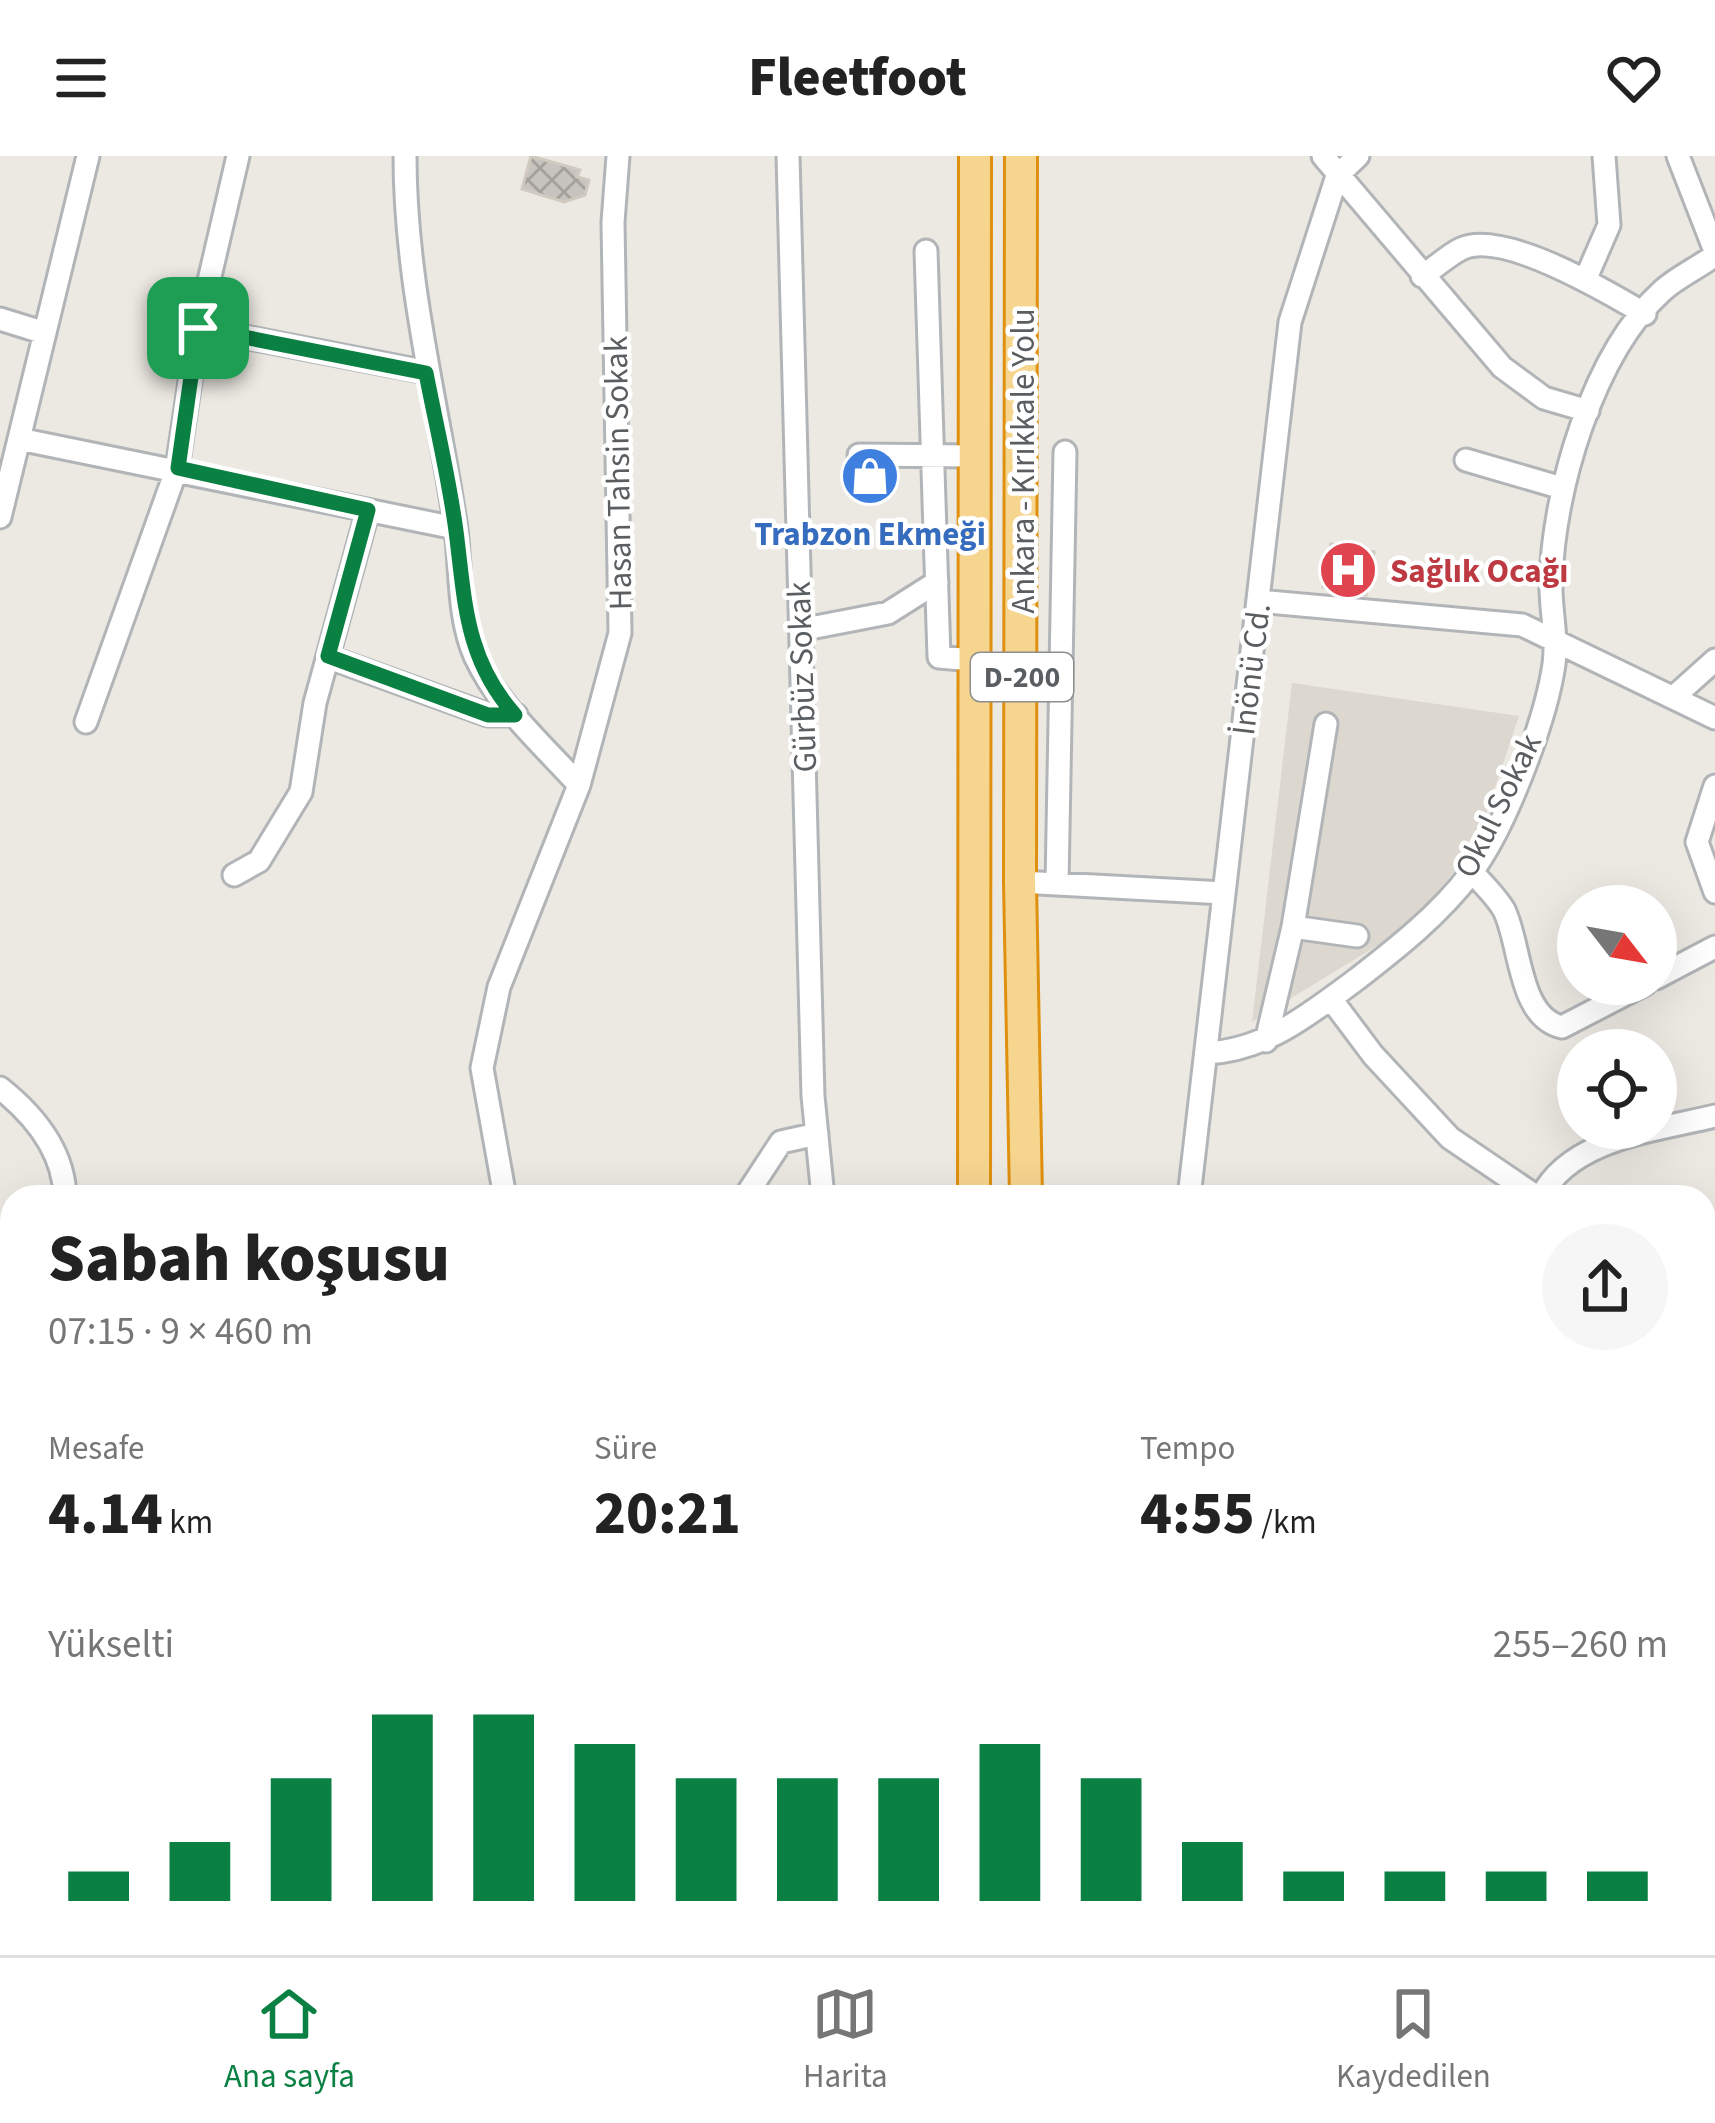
<!DOCTYPE html>
<html lang="tr">
<head>
<meta charset="utf-8">
<style>
  :root { --surface:#fff; --page:#f6f6f6; --text:#222; --muted:#767676; --line:#e0e0e0; --accent:#0b8043 }
  body { margin:0; font-family:"Source Sans 3",sans-serif; background:var(--page); color:var(--text); height:100vh; display:flex; flex-direction:column; font-size:45px; white-space:nowrap }
  * { box-sizing:border-box; margin:0 }
  p { font-size:39px; color:var(--muted) }
  .icon { flex:none; width:66px; height:66px; fill:none; stroke:currentColor; stroke-width:2; stroke-linecap:round; stroke-linejoin:round }
  .map { position:relative; flex:1; overflow:hidden }
  .side { position:absolute; left:0px; top:1029px; width:1716px; height:771px; display:flex; flex-direction:column; background:var(--surface); border-radius:36px 36px 0 0; box-shadow:0 12px 48px #0002 }
  .side>* { flex:none }
  .needle { width:78px; rotate:121deg }
  .buttons { position:absolute; left:1557px; top:729px; display:grid; gap:24px }
  .buttons a { display:grid; place-items:center; width:120px; height:120px; border-radius:50%; background:var(--surface); box-shadow:0 12px 48px #0002; font-size:60px }
  .pin { position:absolute; display:grid; place-items:center; width:102px; height:102px; color:#fff; margin:-51px; border-radius:24px; box-shadow:0 6px 18px #0006 }
  .round { display:grid; place-items:center; flex:none; width:126px; height:126px; border-radius:63px; background:var(--page) }
  .headline { display:flex; align-items:center; justify-content:space-between; height:204px; padding:0 48px }
  h1 { font-size:66px; font-weight:800; line-height:90px }
  .figures { display:grid; grid-template-columns:repeat(3,1fr); gap:18px; height:204px; padding:12px 48px }
  .figures div { display:grid; align-content:center }
  .figures b { font-size:60px; font-weight:800 }
  .figures small { font-size:33px; font-weight:400 }
  .figures p { font-size:33px }
  .chart { height:336px; padding:24px 48px }
  .chart p { display:flex; justify-content:space-between }
  .chart svg { width:100%; height:216px; margin-top:12px; stroke:var(--accent); stroke-width:6 }
  header { display:flex; justify-content:space-between; align-items:center; height:156px; padding:0 48px; background:var(--surface); font-size:54px; font-weight:800 }
  .tabs { display:flex; justify-content:space-around; align-items:center; height:168px; border-top:3px solid var(--line); background:var(--surface); font-size:33px; color:var(--muted) }
  .tabs a { display:grid; justify-items:center; gap:6px }
  .tabs .active { color:var(--accent) }
  .map>svg:first-child { display:block }
  .industrial { fill:url(#industrial-furrows) }
  .education { fill:#dcd8d0 }
  .building { fill:url(#building-cross-hatch); stroke:#d0cac0; stroke-width:3 }
  .lines { fill:none; stroke-linecap:round; stroke-linejoin:round }
  .minor-casing { stroke:#b2b5b8; stroke-width:27 }
  .highway-casing { stroke:#df900f; stroke-width:36 }
  .minor { stroke:#fff; stroke-width:21 }
  .highway { stroke:#f6d58f; stroke-width:30 }
  .route-casing { stroke:#fff; stroke-width:24 }
  .route { stroke:#0b8043; stroke-width:15 }
  .labels { text-anchor:middle; stroke-width:9; stroke-linejoin:round; paint-order:stroke }
  .shield { fill:#fff; stroke:#8c8e90; stroke-width:3 }
  .shield-label { font-size:30px; font-weight:bold; fill:#5a5e61 }
  .street-label { font-size:33px; fill:#5a5e61; stroke:#fff }
  .shop-label { font-size:33px; font-weight:bold; fill:#366cbe; stroke:#fff }
  .health-label { font-size:33px; font-weight:bold; fill:#be3a42; stroke:#fff; text-anchor:start }
</style>
</head>
<body>
<header><svg class="icon" aria-label="menu" viewBox="0 0 24 24"><path d="M4 6h16M4 12h16M4 18h16"/></svg>Fleetfoot<svg class="icon" aria-label="heart" viewBox="0 0 24 24"><path d="M12 20l-8-8c-3-5 5-10 8-4 3-6 11-1 8 4z"/></svg></header>
<div class="map">
<svg width="1715" height="1799" viewBox="0 0 1715 1799">
  <defs>
    <pattern id="industrial-furrows" width="10" height="10" patternUnits="userSpaceOnUse" patternTransform="scale(3)"><rect width="10" height="10" fill="#dddbd6"/><path d="M-1 1l2-2M0 10L10 0M9 11l2-2" fill="none" stroke="#b6b5b1"/></pattern>
    <pattern id="building-cross-hatch" width="8" height="8" patternUnits="userSpaceOnUse" patternTransform="scale(3)"><rect width="8" height="8" fill="#c7c3be"/><path d="M0 0l8 8M0 8l8-8" fill="none" stroke="#a5a29e"/></pattern>
  </defs>
  <rect width="100%" height="100%" fill="#ece9e2"/>
  <path class="industrial" d="M1704,1572L1715,1594V1799H1135L1136,1788H1704Z"/>
  <path class="education" d="M1292,527L1519,560L1476,688L1411,769L1252,866Z"/>
  <path class="building" d="M531,0L580,14L577,21L589,24L585,39L564,46L522,33Z
    M1331,388L1374,396L1366,439L1323,431Z"/>
  <g class="lines">
    <g class="minor-casing">
      <path id="minor" d="M405,0C405,128 438,248 456,373C461,415 458,461 475,500C498,550 543,589 579,629L499,831L482,912L505,1041
        M788,0L813,940L823,1041
        M1323,0L1502,211L1544,242L1588,255
        M1678,0L1715,95
        M926,95L939,501L973,504
        M1422,120C1435,112 1447,100 1461,93C1502,73 1608,136 1645,158
        M1586,122L1609,69L1604,0
        M0,163L45,177
        M198,172L426,216
        M19,283L455,372
        M859,299L973,300
        M1466,304L1562,332
        M0,361L88,0
        M1258,445L1522,469L1715,562
        M800,474L888,457L937,426
        M328,501L488,559H516
        M1676,539L1715,504
        M86,566L177,312L198,172L238,0
        M579,629L620,477L613,66L618,0
        M1715,630L1697,686L1715,736
        M1472,716C1482,727 1496,740 1504,754C1521,788 1518,861 1562,871L1645,828
        M234,719L259,705L301,636L315,547L368,354
        M1020,726L1224,737
        M1057,728L1065,296
        M1293,771L1357,780
        M1656,822L1715,791
        M1331,843L1373,899L1450,982L1537,1041
        M1266,885L1293,771L1326,568
        M1206,897C1265,895 1311,857 1357,823C1397,792 1440,758 1470,718C1505,673 1546,564 1554,508C1558,481 1550,453 1551,426C1553,335 1593,198 1662,135C1677,121 1698,112 1715,99
        M0,932C34,959 64,995 65,1041
        M745,1041L781,986L817,978
        M1189,1041L1290,166L1337,20L1358,0
        M1541,1041C1570,982 1658,974 1715,960
        M1704,1094L1715,1097
        M1704,1256L1715,1270
        M0,1483L12,1479
        M0,1531L12,1519
        M1704,1540L1715,1551
        M0,1769H12
        M1187,1788L1190,1799
        M152,1799V1788
        M316,1799L317,1788
        M470,1799L472,1788
        M549,1799V1788
        M718,1799L719,1788
        M1124,1799L1125,1788
        M1540,1799L1541,1789"/>
    </g>
    <g class="highway-casing">
      <path id="highway" d="M1021,0L1020,726L1026,1041
        M974,1041L975,0
        M901,1799L904,1788
        M982,1799L985,1788"/>
    </g>
    <use href="#minor" class="minor"/>
    <use href="#highway" class="highway"/>
  </g>
  <g class="lines">
    <g class="route-casing">
      <path id="route" d="M198,172L426,217C436,269 449,322 456,375C465,445 465,503 515,559H488L328,500L368,354L178,312Z"/>
    </g>
    <use href="#route" class="route"/>
  </g>
  <defs>
    <g id="shop-disc" transform="scale(3)"><circle r="9.5" fill="#3f7fe0" stroke="#fff"/><path d="M-5-2.5h2.3a2.7 3.5 0 0 1 5.4 0H5L5.5 6h-11ZM-1.5-2.5h3a1.5 2.3 0 0 0-3 0Z" fill="#fff"/></g>
    <g id="hospital-disc" transform="scale(3)"><circle r="9.5" fill="#e0444e" stroke="#fff"/><path d="M-5-5h3v3.5h4V-5h3V5h-3V1.5h-4V5h-3Z" fill="#fff"/></g>
  </defs>
  <g fill-rule="evenodd">
    <use href="#shop-disc" x="870" y="320"/>
    <use href="#hospital-disc" x="1348" y="414"/>
  </g>
  <g class="labels">
    <rect class="shield" x="971" y="497" width="102" height="48" rx="9"/>
    <g class="shield-label">
      <text x="1022" y="531">D-200</text>
    </g>
    <g class="street-label">
      <text transform="translate(1022 305) rotate(-90)" y="12">Ankara - Kırıkkale Yolu</text>
      <text transform="translate(617 317) rotate(-91)" y="12">Hasan Tahsin Sokak</text>
      <text transform="translate(1250 513) rotate(-83)" y="12">İnönü Cd.</text>
      <text transform="translate(801 521) rotate(-92)" y="12">Gürbüz Sokak</text>
      <text transform="translate(1497 649) rotate(-64)" y="12">Okul Sokak</text>
    </g>
    <g class="shop-label">
      <text x="870" y="389">Trabzon Ekmeği</text>
    </g>
    <g class="health-label">
      <text x="1390" y="426">Sağlık Ocağı</text>
    </g>
  </g>
</svg>
<div class="buttons">
<a><svg class="needle" viewBox="-14 -14 28 28"><path d="M0-13l5 13h-10z" fill="#e53935"/><path d="M0 13l5-13h-10z" fill="#767676"/></svg></a>
<a><svg class="icon" aria-label="locate" viewBox="0 0 24 24"><circle cx="12" cy="12" r="6"/><path d="M12 2v4M12 18v4M2 12h4M18 12h4"/></svg></a>
</div>
<div class="pin" style="left:198px;top:172px;background:#1e9e55"><svg class="icon" aria-label="arrive" viewBox="0 0 24 24"><path d="M6 21V4h12l-3 4 3 4H6"/></svg></div>
<section class="side">
<div class="headline"><div><h1>Sabah koşusu</h1><p>07:15 · 9 × 460 m</p></div><a class="round"><svg class="icon" aria-label="share" viewBox="0 0 24 24"><path d="M12 15V3M7 8l5-5 5 5M5 13v7h14v-7"/></svg></a></div>
<div class="figures">
<div><p>Mesafe</p><b>4.14<small> km</small></b></div>
<div><p>Süre</p><b>20:21</b></div>
<div><p>Tempo</p><b>4:55<small> /km</small></b></div>
</div>
<div class="chart"><p><span>Yükselti</span>255–260 m</p>
<svg viewBox="0 0 160 44" preserveAspectRatio="none"><path d="M5 44V38M15 44V32M25 44V19M35 44V6M45 44V6M55 44V12M65 44V19M75 44V19M85 44V19M95 44V12M105 44V19M115 44V32M125 44V38M135 44V38M145 44V38M155 44V38"/></svg>
</div>
</section>
</div>
<nav class="tabs">
<a class="active"><svg class="icon" aria-label="home" viewBox="0 0 24 24"><path d="M3 11l9-7 9 7M6 9v11h12V9"/></svg>Ana sayfa</a>
<a><svg class="icon" aria-label="map" viewBox="0 0 24 24"><path d="M3 6l6-2 6 2 6-2v14l-6 2-6-2-6 2zM9 4v14M15 6v14"/></svg>Harita</a>
<a><svg class="icon" aria-label="saved" viewBox="0 0 24 24"><path d="M7 4h10v16l-5-4-5 4z"/></svg>Kaydedilen</a>
</nav>
</body>
</html>
